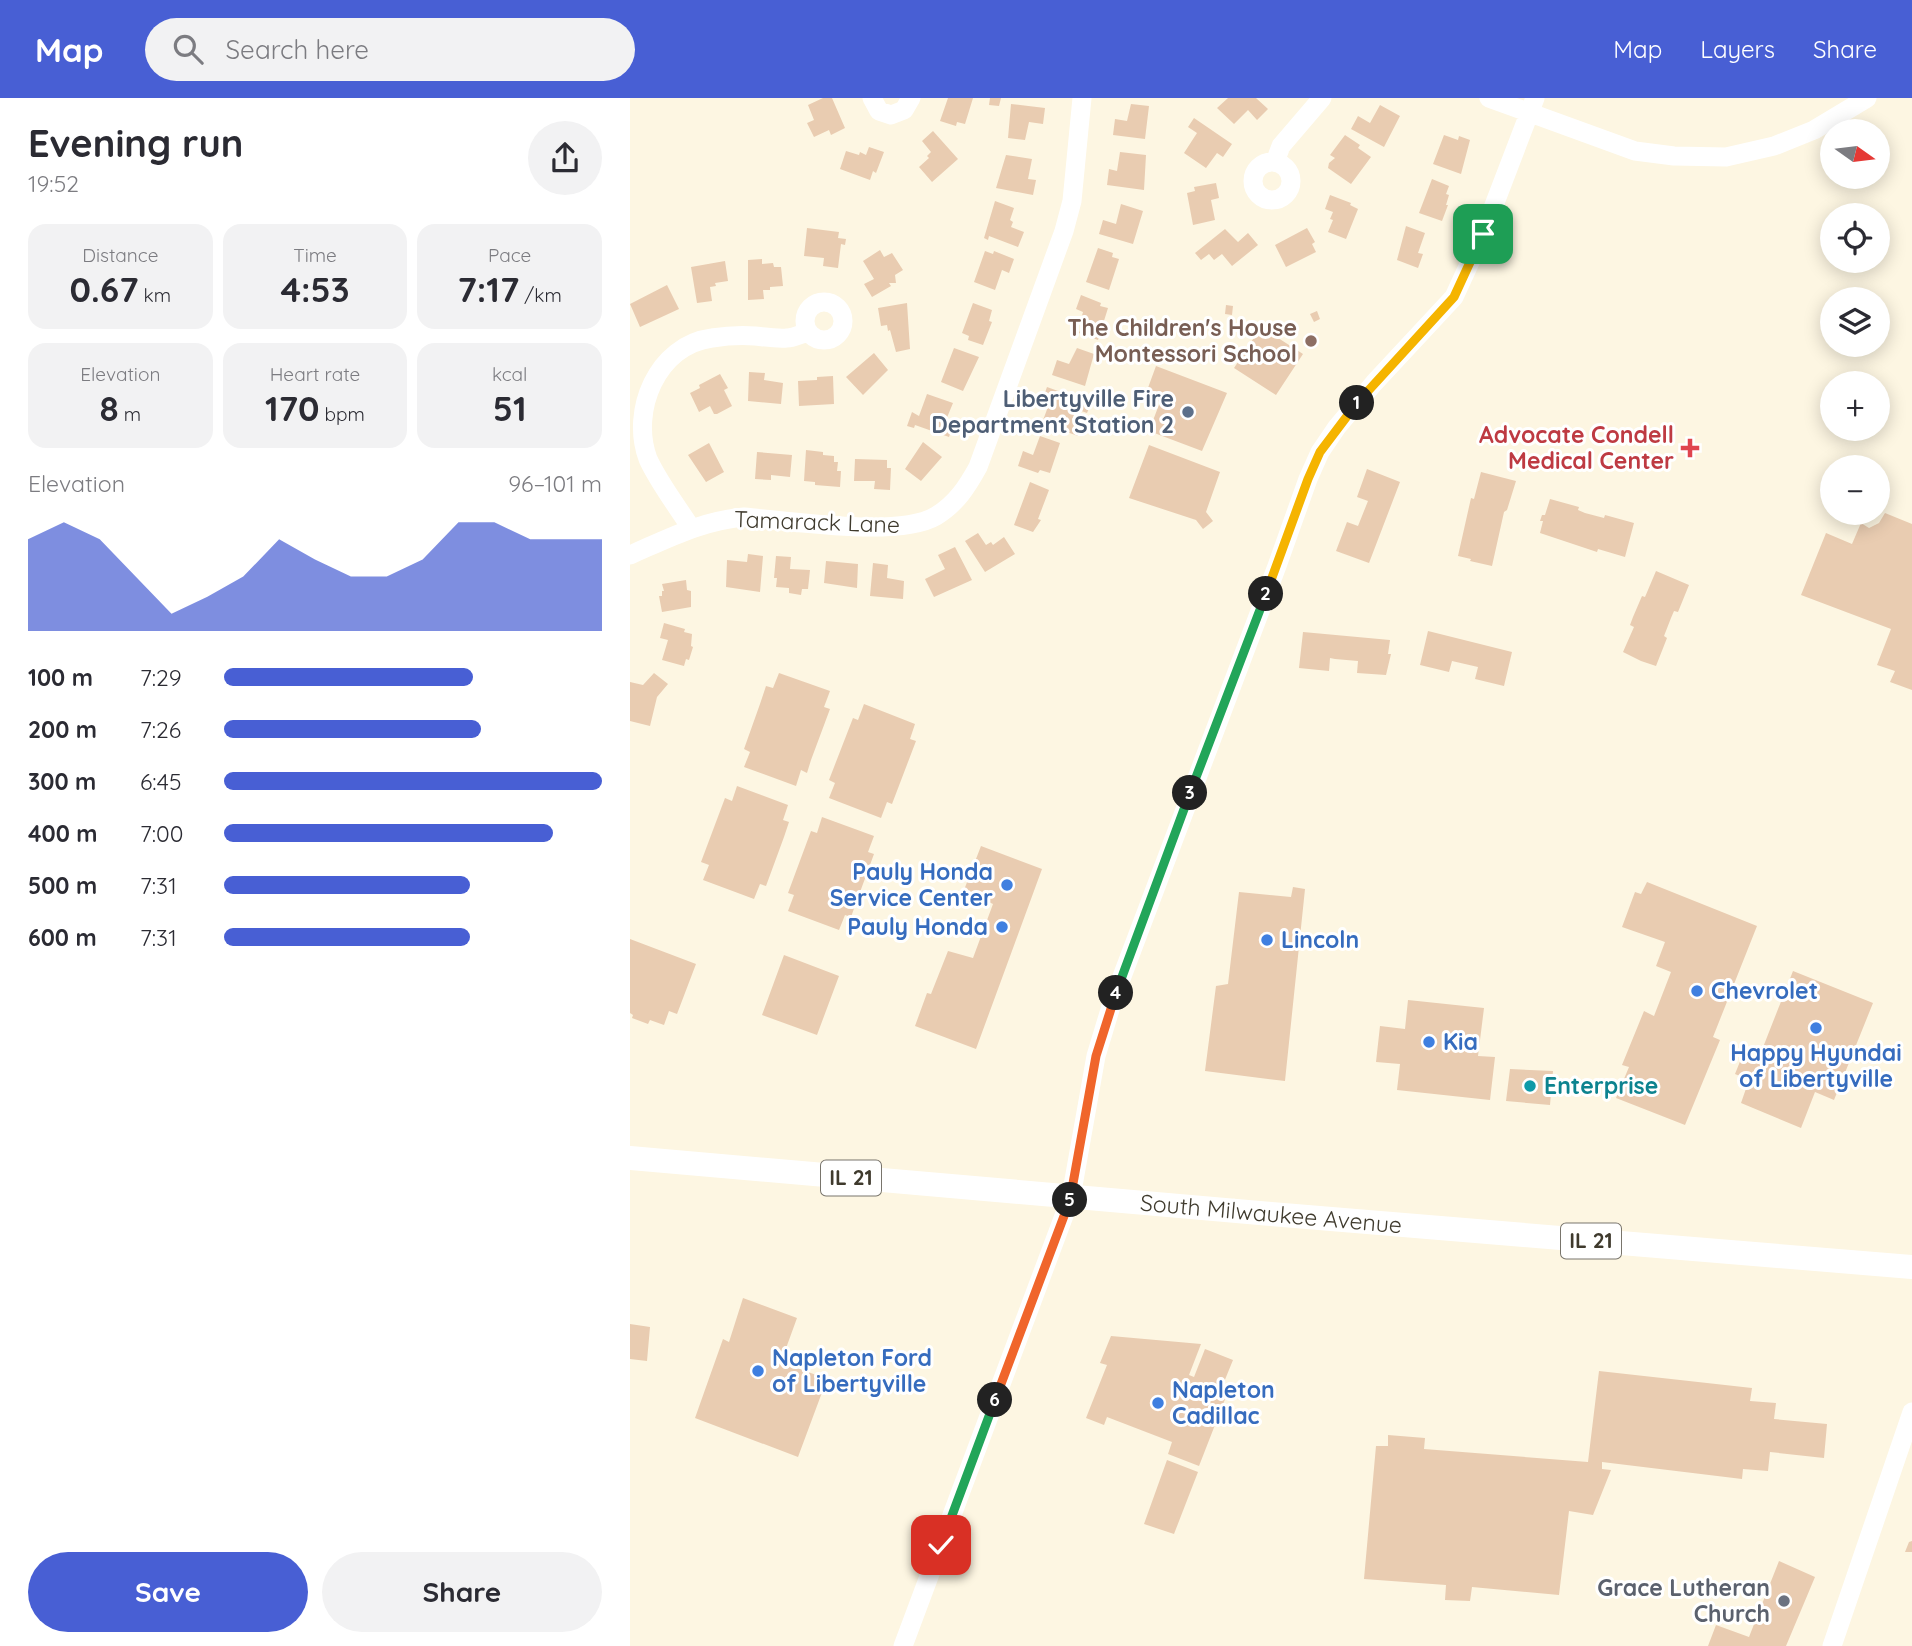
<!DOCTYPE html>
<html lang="en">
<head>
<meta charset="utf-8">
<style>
  :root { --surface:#fff; --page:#f2f2f3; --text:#2b2b33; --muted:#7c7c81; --accent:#485fd4 }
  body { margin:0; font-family:Quicksand,sans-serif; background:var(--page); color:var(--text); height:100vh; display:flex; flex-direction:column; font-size:26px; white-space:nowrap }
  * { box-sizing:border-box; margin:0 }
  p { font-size:23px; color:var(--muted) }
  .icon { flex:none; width:38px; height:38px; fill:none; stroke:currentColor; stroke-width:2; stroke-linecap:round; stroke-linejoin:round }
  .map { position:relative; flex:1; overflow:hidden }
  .drawer { display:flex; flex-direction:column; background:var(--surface); width:630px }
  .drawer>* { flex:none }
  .needle { width:46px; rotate:104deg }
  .buttons { position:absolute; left:1190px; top:21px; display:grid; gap:14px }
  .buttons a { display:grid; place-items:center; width:70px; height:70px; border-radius:50%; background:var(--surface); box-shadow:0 4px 18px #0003; font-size:35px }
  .pin { position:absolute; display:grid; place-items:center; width:60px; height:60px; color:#fff; margin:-30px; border-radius:14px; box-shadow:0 4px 10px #0006 }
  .km { position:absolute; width:35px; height:35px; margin:-18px; border-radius:50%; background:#222; color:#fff; font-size:19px; line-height:35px; text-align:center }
  .round { display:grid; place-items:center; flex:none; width:74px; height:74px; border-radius:37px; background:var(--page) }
  .overview { display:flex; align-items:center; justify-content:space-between; height:119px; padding:0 28px }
  h1 { font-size:38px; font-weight:800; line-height:52px }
  .stats { display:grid; grid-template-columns:repeat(3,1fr); gap:10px; height:119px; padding:7px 28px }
  .stats div { display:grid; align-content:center; border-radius:18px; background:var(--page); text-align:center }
  .stats b { font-size:35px; font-weight:800 }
  .stats small { font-size:19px; font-weight:400 }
  .stats p { font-size:19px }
  .chart { height:196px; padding:14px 28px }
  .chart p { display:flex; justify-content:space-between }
  .chart svg { width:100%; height:126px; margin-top:7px; fill:var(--accent); opacity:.7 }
  .cta { display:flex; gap:14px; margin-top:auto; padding:14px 28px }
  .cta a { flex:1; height:80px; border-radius:42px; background:var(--accent); color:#fff; font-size:28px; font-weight:800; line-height:80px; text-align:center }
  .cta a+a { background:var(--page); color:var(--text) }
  ul { padding:0 28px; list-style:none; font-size:23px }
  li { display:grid; grid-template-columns:112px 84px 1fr; align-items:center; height:52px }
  li i { height:18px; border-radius:9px; background:var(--accent) }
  header { display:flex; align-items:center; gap:42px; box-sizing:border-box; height:98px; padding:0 35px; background:var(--accent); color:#fff }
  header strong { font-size:33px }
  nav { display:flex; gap:38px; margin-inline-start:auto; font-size:24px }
  .search { width:490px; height:63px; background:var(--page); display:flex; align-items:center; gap:18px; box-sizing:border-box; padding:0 24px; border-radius:38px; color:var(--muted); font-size:26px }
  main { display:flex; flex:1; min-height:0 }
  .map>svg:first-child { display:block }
  .building { fill:#e9ccb1 }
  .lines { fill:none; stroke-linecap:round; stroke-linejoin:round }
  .minor { stroke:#fff; stroke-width:19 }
  .major { stroke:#fff; stroke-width:24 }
  .split-1-casing { stroke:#fff; stroke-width:14 }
  .split-2-casing { stroke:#fff; stroke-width:14 }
  .split-3-casing { stroke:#fff; stroke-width:14 }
  .split-4-casing { stroke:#fff; stroke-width:14 }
  .split-5-casing { stroke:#fff; stroke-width:14 }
  .split-6-casing { stroke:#fff; stroke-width:14 }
  .split-7-casing { stroke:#fff; stroke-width:14 }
  .split-1 { stroke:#f5b400; stroke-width:9 }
  .split-2 { stroke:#f5b400; stroke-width:9 }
  .split-3 { stroke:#22a559; stroke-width:9 }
  .split-4 { stroke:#22a559; stroke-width:9 }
  .split-5 { stroke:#f0652b; stroke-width:9 }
  .split-6 { stroke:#f0652b; stroke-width:9 }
  .split-7 { stroke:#22a559; stroke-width:9 }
  .education-dot { fill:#8d6e63; stroke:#fff; stroke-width:2.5 }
  .service-dot { fill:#5c6f8a; stroke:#fff; stroke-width:2.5 }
  .health-dot { fill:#e0444e; stroke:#fff; stroke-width:2.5 }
  .shop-dot { fill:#3f7fe0; stroke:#fff; stroke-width:2.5 }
  .culture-dot { fill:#0f9aa8; stroke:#fff; stroke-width:2.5 }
  .worship-dot { fill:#6b7280; stroke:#fff; stroke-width:2.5 }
  .labels { text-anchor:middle; stroke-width:6; stroke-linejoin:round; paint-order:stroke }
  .shield { fill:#fff; stroke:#79756c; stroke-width:2 }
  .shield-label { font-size:21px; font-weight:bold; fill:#3f3a2d }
  .education-label { font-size:23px; font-weight:bold; fill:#785e54; stroke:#fff; text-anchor:end }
  .service-label { font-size:23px; font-weight:bold; fill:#4e5e75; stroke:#fff; text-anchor:end }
  .health-label { font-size:23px; font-weight:bold; fill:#be3a42; stroke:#fff; text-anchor:end }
  .street-label { font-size:23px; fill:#3f3a2d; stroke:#fff }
  .shop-label { font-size:23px; font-weight:bold; fill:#366cbe; stroke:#fff; text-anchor:start }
  .culture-label { font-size:23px; font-weight:bold; fill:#0d838f; stroke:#fff; text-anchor:start }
  .worship-label { font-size:23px; font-weight:bold; fill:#5b616d; stroke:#fff; text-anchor:end }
</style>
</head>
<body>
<header>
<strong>Map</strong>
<div class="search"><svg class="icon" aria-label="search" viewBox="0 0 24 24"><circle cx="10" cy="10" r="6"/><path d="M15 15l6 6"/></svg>Search here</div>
<nav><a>Map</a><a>Layers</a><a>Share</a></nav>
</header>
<main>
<section class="drawer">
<div class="overview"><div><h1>Evening run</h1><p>19:52</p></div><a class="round"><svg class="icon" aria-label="share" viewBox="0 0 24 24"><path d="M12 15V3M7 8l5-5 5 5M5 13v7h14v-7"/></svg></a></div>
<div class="stats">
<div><p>Distance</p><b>0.67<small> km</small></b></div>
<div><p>Time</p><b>4:53</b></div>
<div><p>Pace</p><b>7:17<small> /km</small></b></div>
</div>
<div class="stats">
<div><p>Elevation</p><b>8<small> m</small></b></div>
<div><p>Heart rate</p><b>170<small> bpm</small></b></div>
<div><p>kcal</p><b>51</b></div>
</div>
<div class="chart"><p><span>Elevation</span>96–101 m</p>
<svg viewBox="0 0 160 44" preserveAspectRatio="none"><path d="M0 44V12L10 6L20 12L30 25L40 38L50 32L60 25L70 12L80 19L90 25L100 25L110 19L120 6L130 6L140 12L150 12L160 12V44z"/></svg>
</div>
<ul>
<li><b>100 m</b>7:29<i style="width:66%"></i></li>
<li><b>200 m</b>7:26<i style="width:68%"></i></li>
<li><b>300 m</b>6:45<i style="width:100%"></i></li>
<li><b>400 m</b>7:00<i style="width:87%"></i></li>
<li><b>500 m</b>7:31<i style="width:65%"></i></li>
<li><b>600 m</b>7:31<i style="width:65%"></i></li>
</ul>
<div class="cta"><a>Save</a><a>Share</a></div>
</section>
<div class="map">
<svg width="1282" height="1548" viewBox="0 0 1282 1548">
  <rect width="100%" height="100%" fill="#fdf6e2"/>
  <path class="building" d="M193,0H202L215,30L201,37L199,32L184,39L177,25L184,22L178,7Z
    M318,0H343L335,26L327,24L326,28L310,23Z
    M360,0H371L369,8L359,7Z
    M598,0H626L638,11L627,22L618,12L604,26L587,10Z
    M381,6L415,10L413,26L399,24L395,42L378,40Z
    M501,6L519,8L515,41L483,37L485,21L497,23Z
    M750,7L770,18L754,49L721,31L728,18L740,25Z
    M564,20L602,46L593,59L587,55L576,70L554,55L567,35L558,29Z
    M303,33L328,61L302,84L289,69L299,60L297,58L301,54L292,43Z
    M715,37L730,47L728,50L741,59L721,86L698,70L699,65L705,60L700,57Z
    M814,37L828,42L829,38L840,42L831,76L803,66Z
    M239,49L254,54L246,75L243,73L240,82L210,71L216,53L229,57L230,54L236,57Z
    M490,54L516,57L514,92L477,87L479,71L487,73Z
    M376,57L402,61L398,81L406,82L403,97L366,90Z
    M802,81L819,88L816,96L819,97L816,107H818L812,123L789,115Z
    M586,85L589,100L581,102L585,122L563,127L557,95L565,93L564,89Z
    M700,97L721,105L720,107L728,111L716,141L698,134L703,122L700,121L703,114L695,111Z
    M365,103L384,110L380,122L383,124L381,129L394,134L388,149L359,138L358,142L354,140Z
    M491,106L513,113L503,146L469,136L473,122L486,126Z
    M776,128L795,135L788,155L793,156L788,170L767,162Z
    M177,130L209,134L208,140L216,141L215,147L211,146L208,170L193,168L194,160L174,158Z
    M677,130L685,144L682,146L686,154L656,169L645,147Z
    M595,131L608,144L618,135L628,147L602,168L592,156L584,162L579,156L571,162L565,155Z
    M468,150L483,155L482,159L489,161L479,192L456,184Z
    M250,152L254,159L262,155L273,172L265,177L266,185H259L261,188L242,199L234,186L244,181L233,163Z
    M355,153L363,156L364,153L384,161L379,175L372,172L365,192L344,184Z
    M132,161V166L143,165L144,169H151L153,188L140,189V192H133L134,201L118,202V162Z
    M95,163L98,183L85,185L86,188L80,189L82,203L67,205L61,169Z
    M37,187L49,211L10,229L0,206Z
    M451,197L471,205L470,208L478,210L468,242L449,235L454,222L451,221L453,214L446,211Z
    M277,205L280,251L266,254L260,232L258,233L257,227L251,228L248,210Z
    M343,205L362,212L359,223L362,224L353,247L338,242L339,238L332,235Z
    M596,207L603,208L602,217L595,216Z
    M687,213L690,221L684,224L680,216Z
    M631,229L673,256L646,297L604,270Z
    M324,250L349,259L333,293L311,284Z
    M447,250L464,256L455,288L422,277L427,262L439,266Z
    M244,255L258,272L233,297L216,279Z
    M526,268L597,295L572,353L519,333L530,304L515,298Z
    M119,274L135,275L134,282L153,285L151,306L118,303Z
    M90,276L98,290L94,292L102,308L87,316H84L80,308L69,314L60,295L70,290L69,287Z
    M203,278L204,306L169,308L168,283L187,282V279Z
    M417,289L461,305L457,315L446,311L442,322L453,326L448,338L412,325L419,306L412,303Z
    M297,296L323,305L316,322L324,325L319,339L285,327L284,330L277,328L282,314L289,318Z
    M410,338L430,345L420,375L410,372L408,375L388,368L393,353L403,357Z
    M293,344L312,359L291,383L275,371Z
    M79,345L94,374L76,384L58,357Z
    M519,347L590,374L576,414L583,423L573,431L566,422L499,400Z
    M176,352L193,354V357L204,358V364H208L207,373H211L210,389L185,387V384L174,383Z
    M127,354L162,357L160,379L141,377V382L125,381Z
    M225,361L257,362V370H261L260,392L244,391L245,383H224Z
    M737,371L770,384L739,465L706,453L717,424L728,428L738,403L727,399Z
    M851,374L886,383L877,412L874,414L862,468L840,463L841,461L828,458L841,400L844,401Z
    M400,384L419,392L408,421L411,422L403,434L384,427Z
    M920,401L949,409L948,412L955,415L974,420L975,417L1004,425L995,459L968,451L967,454L910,435L913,423H910L912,417H915Z
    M1255,415L1282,426V592L1260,584L1265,573L1247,567L1261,531L1171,497L1196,435L1222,446L1231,425L1239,430L1249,425Z
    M348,435L356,447L361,444L363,447L374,439L385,456L355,474L335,443Z
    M325,449L342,482L304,499L295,481L315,471L308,457Z
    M118,456L133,458L130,494L96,489L97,462L117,464Z
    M146,458L161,459L160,471L180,472L178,491H172L171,497L159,495V490L146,489L147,480H144Z
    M196,463L228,466L227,490L194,485Z
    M243,465L258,467L257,480L274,483L273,501L240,498Z
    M1026,473L1059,487L1048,514L1044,513L1041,520L1034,538L1037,540L1026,568L1011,563L993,554L1004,529L1000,527L1003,519L1012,498L1015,499Z
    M56,482L57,492L61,493V509L32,514L29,498H32V493H34L32,486Z
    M34,525L55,531L54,534L62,536L61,548L63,549L59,562L56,561L54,568L32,562L38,542L30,540Z
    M798,533L882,554L874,588L845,581L848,569L822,563L819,574L790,567Z
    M673,534L760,542L758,556H761L756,577L727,575L728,563L705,561L700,560L699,573L669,570Z
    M24,575L38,586L27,599L20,628L0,623V584L13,587Z
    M149,575L200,593L194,609L200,611L181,662L177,675L171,672L166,688L114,669L120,654L114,651L130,606L136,588L143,590Z
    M234,606L285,626L280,641L286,643L262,706L257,704L251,720L199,700L205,685L199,682L223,620L228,622Z
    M107,688L158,707L153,722L159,724L154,739L136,788L130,786L124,801L73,782L79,767L71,764L95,700L102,703Z
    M192,719L244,738L238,754L244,756L226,805L221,819L215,817L209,832L158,813L164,797L158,795L181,733L187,735Z
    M351,748L412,771L346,951L285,928L297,895L301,896L318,853L343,860L363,806L334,792Z
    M1017,784L1127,828L1083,939L1090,942L1055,1027L986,1000L999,969L992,967L1014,913L1024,918L1041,874L1026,868L1035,844L992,829L1005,794L1011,796Z
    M663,789L675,791L655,983L575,973L586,888L598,886L609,794L661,799Z
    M0,841L66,866L47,916L39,913L34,927L20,922L18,926L2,920L3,917L0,915Z
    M154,857L209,878L187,937L132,917Z
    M1163,873L1243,905L1204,1002L1185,994L1171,1030L1111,1005L1119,982L1105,976L1113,956L1128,962Z
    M778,902L854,910L848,958L865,959L860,1002L767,992L770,966L746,964L750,928L775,931Z
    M880,971L923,973L920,1007L876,1003Z
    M113,1200L167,1220L151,1264L197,1281L168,1359L65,1320L93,1241L99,1244Z
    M0,1226L20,1229L17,1263L0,1261Z
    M481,1238L571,1246L559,1277L564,1279L575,1251L603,1262L592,1289L599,1291L569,1368L538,1356L542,1344L477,1319L474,1327L456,1320L477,1267L470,1265Z
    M969,1273L1122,1290L1120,1303L1146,1305L1144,1321L1197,1326L1194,1360L1140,1354L1138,1373L1113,1371L1112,1381L972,1364V1371L981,1372L963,1417L939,1413L929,1497L842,1489L840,1503L815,1502L816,1487L734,1481L746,1348H758V1337L795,1340L794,1351L958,1364Z
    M537,1362L568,1374L544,1436L514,1426Z
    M1282,1443V1454H1275L1279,1444Z
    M1149,1463L1185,1479L1156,1548H1078L1086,1527L1119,1539Z"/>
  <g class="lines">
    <path class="minor" d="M242,0L249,13L261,17L274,12L281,0
      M859,0L1005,53L1044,58L1096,59L1144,48L1184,32L1237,0
      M623 83a19 19 0 1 1 38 0a19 19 0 1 1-38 0Z
      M645,64L651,48L692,0
      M175 223a19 19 0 1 1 38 0a19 19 0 1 1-38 0Z
      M61,430C47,408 29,385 18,361C0,313 27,247 82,240C95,238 111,237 125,238C135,239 147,241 157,240C164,240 171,236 178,234
      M0,457C39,440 71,423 114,419C160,423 269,440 306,418C326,406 337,389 348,369L434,133L442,103L452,0
      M273,1548L441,1099L466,958L482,905L647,468L678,381L690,354L707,329L744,285L824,199L853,136L905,0
      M1202,1548L1282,1314"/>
    <path class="major" d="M0,1060L641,1116L1282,1169"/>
  </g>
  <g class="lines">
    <g class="split-1-casing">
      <path id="split-1" d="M727,305L824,199L853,136"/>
    </g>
    <g class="split-2-casing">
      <path id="split-2" d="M636,496L678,381L690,354L727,305"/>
    </g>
    <g class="split-3-casing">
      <path id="split-3" d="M560,695L636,496"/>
    </g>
    <g class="split-4-casing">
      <path id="split-4" d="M486,895L560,695"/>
    </g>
    <g class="split-5-casing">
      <path id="split-5" d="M440,1102L466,958L486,895"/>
    </g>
    <g class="split-6-casing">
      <path id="split-6" d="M365,1302L440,1102"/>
    </g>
    <g class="split-7-casing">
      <path id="split-7" d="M311,1447L365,1302"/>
    </g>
    <use href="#split-1" class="split-1"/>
    <use href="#split-2" class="split-2"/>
    <use href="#split-3" class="split-3"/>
    <use href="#split-4" class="split-4"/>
    <use href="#split-5" class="split-5"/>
    <use href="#split-6" class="split-6"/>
    <use href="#split-7" class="split-7"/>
  </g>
  <circle class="education-dot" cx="681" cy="243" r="7"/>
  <circle class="service-dot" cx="558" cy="314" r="7"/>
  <path class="health-dot" d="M1056.5 339.5h7v7h7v7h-7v7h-7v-7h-7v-7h7z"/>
  <g class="shop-dot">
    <circle cx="377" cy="787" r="7"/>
    <circle cx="372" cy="829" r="7"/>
    <circle cx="637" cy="842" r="7"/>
    <circle cx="1067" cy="893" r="7"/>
    <circle cx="1186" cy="930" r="7"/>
    <circle cx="799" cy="944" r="7"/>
    <circle cx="128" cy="1273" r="7"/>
    <circle cx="528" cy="1305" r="7"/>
  </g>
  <circle class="culture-dot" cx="900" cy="988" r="7"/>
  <circle class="worship-dot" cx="1154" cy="1503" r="7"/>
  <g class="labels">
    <g class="shield">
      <rect x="191" y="1062.5" width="60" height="35" rx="5"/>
      <rect x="931" y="1125.5" width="60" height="35" rx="5"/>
    </g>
    <g class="shield-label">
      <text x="221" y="1087">IL 21</text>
      <text x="961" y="1150">IL 21</text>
    </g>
    <g class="education-label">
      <text x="667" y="238">The Children's House<tspan x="667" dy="26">Montessori School</tspan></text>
    </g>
    <g class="service-label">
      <text x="544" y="309">Libertyville Fire<tspan x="544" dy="26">Department Station 2</tspan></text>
    </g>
    <g class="health-label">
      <text x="1044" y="345">Advocate Condell<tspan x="1044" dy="26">Medical Center</tspan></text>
    </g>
    <g class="street-label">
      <text transform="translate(187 424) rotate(2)" y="8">Tamarack Lane</text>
      <text transform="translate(641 1116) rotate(5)" y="8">South Milwaukee Avenue</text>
    </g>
    <g class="shop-label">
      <text x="363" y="782" text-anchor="end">Pauly Honda<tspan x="363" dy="26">Service Center</tspan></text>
      <text x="358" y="837" text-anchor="end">Pauly Honda</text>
      <text x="651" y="850">Lincoln</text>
      <text x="1081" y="901">Chevrolet</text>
      <text x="813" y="952">Kia</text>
      <text x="1186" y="963" text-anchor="middle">Happy Hyundai<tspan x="1186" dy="26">of Libertyville</tspan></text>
      <text x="142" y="1268">Napleton Ford<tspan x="142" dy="26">of Libertyville</tspan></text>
      <text x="542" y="1300">Napleton<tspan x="542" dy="26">Cadillac</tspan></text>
    </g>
    <g class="culture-label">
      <text x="914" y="996">Enterprise</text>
    </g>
    <g class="worship-label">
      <text x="1140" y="1498">Grace Lutheran<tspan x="1140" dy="26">Church</tspan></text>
    </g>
  </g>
</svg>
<div class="buttons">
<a><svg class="needle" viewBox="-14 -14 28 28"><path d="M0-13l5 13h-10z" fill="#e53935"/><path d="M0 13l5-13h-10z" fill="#7c7c81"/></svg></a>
<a><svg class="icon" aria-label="locate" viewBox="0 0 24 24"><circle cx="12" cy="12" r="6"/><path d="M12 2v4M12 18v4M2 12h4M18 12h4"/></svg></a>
<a><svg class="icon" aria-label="layers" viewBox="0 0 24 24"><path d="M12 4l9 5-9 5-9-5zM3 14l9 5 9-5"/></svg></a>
<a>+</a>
<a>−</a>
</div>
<div class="pin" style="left:853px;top:136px;background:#1e9e55"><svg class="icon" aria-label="arrive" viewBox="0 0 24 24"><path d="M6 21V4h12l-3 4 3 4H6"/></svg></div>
<div class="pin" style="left:311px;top:1447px;background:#d93025"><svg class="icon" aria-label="check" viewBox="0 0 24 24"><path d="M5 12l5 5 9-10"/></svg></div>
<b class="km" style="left:727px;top:305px">1</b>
<b class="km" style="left:636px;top:496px">2</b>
<b class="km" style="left:560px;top:695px">3</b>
<b class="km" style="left:486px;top:895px">4</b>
<b class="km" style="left:440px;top:1102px">5</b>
<b class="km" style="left:365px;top:1302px">6</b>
</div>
</main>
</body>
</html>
